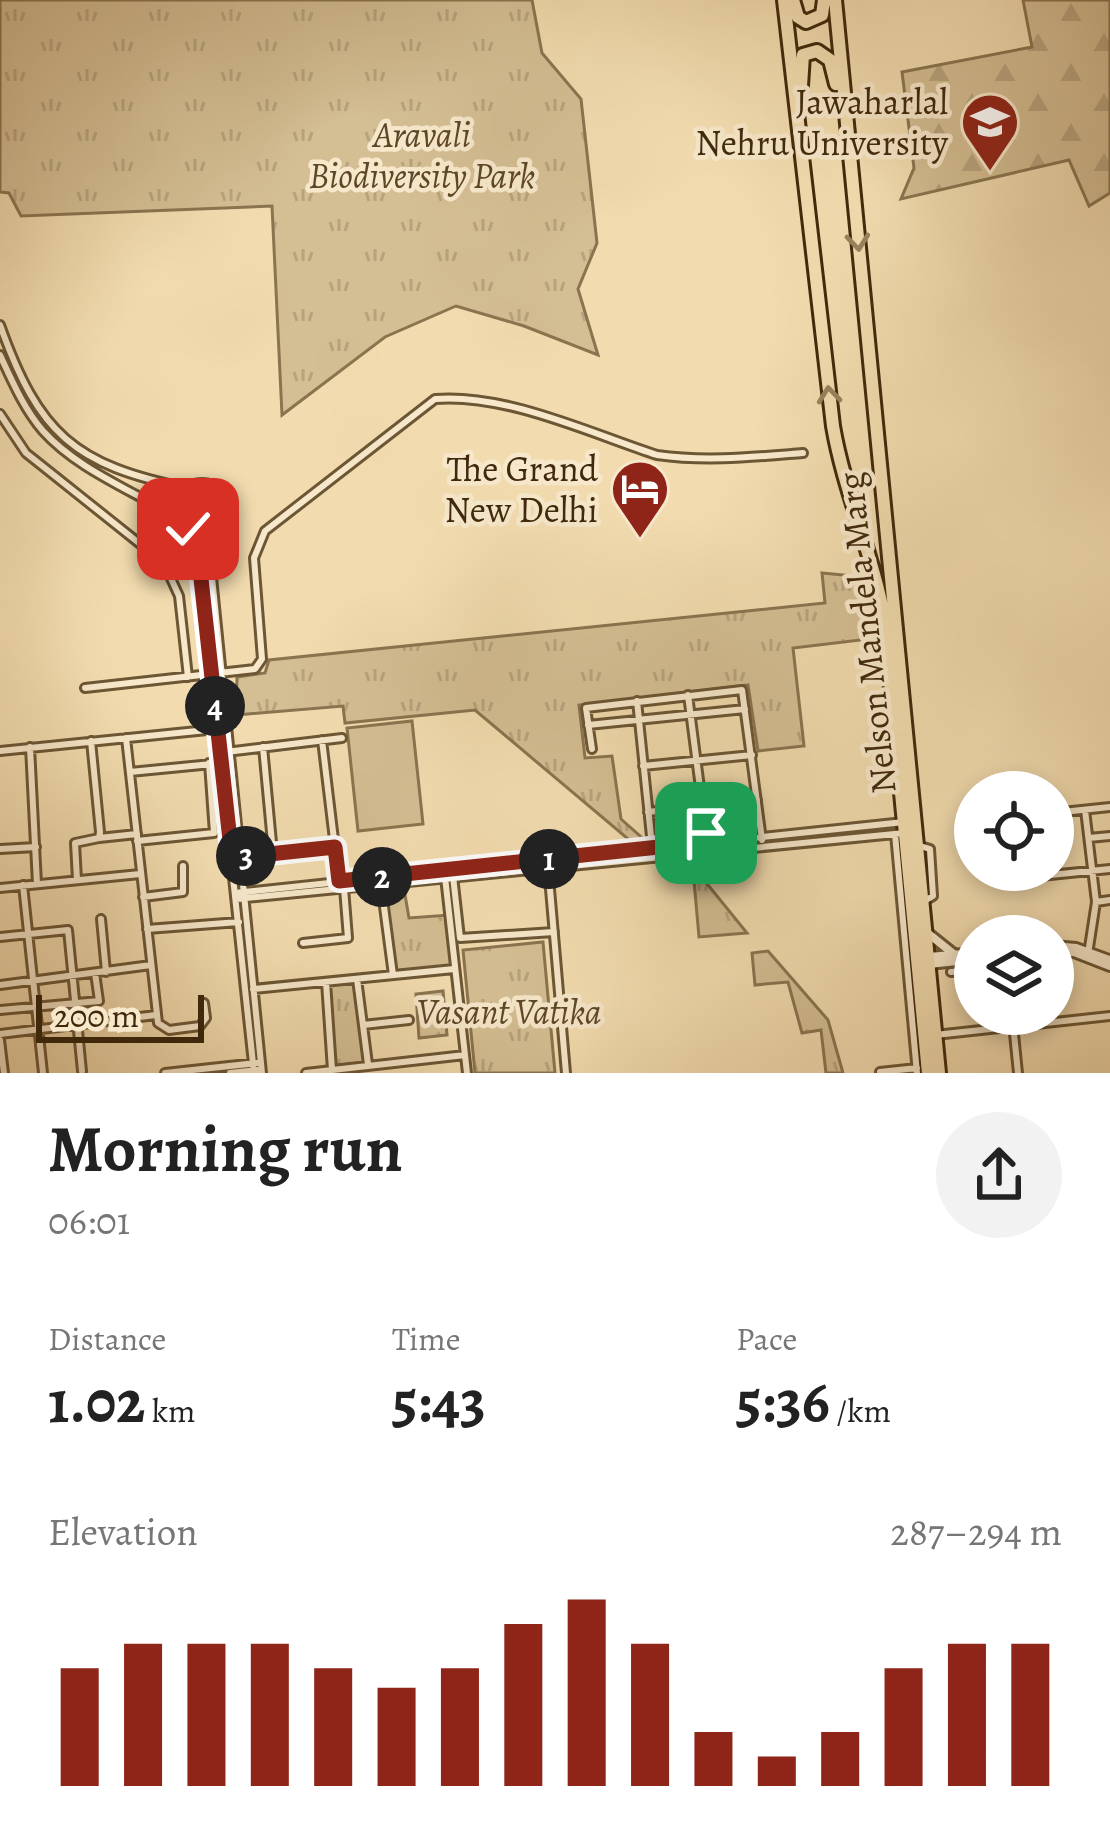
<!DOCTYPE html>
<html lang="en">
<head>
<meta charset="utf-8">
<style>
  :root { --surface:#fff; --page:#f2f2f2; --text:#222; --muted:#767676; --accent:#8f2418 }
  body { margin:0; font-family:Alegreya,serif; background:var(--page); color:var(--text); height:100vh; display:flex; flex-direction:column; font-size:45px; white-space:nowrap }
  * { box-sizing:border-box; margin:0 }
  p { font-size:39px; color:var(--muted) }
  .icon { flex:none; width:66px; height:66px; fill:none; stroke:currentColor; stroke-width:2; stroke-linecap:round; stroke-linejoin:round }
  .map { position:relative; height:1073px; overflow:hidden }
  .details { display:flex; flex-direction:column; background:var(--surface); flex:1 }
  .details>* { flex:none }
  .tools { position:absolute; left:954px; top:771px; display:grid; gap:24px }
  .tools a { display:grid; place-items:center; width:120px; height:120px; border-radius:50%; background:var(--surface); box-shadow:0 6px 18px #0003; font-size:60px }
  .scale { position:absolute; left:36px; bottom:30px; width:168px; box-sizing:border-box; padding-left:12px; border:6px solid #40290b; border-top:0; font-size:33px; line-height:42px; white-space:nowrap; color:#40290b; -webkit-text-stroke:9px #f7e8cb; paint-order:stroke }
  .pin { position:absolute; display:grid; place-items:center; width:102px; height:102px; color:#fff; margin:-51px; border-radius:24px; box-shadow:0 6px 18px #0006 }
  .km { position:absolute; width:60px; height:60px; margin:-30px; border-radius:50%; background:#222; color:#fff; font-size:33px; line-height:60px; text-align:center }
  .round { display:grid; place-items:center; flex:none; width:126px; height:126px; border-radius:63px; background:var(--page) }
  .head { display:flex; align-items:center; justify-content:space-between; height:204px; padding:0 48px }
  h1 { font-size:66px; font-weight:700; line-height:90px }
  .stats { display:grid; grid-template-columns:repeat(3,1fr); gap:18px; height:204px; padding:12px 48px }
  .stats div { display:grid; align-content:center }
  .stats b { font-size:60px; font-weight:700 }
  .stats small { font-size:33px; font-weight:400 }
  .stats p { font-size:33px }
  .chart { height:336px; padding:24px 48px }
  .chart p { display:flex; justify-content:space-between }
  .chart svg { width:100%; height:216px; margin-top:12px; stroke:var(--accent); stroke-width:6 }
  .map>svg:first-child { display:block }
  .forest { fill:url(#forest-firs); stroke:#8a744f; stroke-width:3 }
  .park { fill:url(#park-tufts); stroke:#8a744f; stroke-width:3 }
  .pitch { fill:#d4be93; stroke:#8a744f; stroke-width:3 }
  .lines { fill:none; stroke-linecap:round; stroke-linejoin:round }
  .minor-casing { stroke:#6c5634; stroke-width:12 }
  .tertiary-casing { stroke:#6c5634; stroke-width:14 }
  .primary-casing { stroke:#40290b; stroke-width:18 }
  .minor { stroke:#f7e8cb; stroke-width:6 }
  .tertiary { stroke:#f7e8cb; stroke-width:8 }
  .primary { stroke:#f2dcaf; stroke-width:12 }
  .oneway { stroke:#99825d }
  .route-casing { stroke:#fff; stroke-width:24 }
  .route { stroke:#8f2418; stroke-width:15 }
  .labels { text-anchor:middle; stroke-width:9; stroke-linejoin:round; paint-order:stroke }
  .poi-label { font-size:36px; fill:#40290b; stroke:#f7e8cb; text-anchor:end }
  .park-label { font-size:36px; font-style:italic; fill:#5e4726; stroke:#f7e8cb }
  .street-label { font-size:36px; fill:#40290b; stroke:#f7e8cb }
</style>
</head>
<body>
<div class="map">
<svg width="1110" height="1073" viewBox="0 0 1110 1073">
  <defs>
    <pattern id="forest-firs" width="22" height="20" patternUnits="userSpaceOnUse" patternTransform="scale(3)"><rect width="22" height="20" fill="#d4be93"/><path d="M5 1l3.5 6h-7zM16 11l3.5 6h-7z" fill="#b7a37d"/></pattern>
    <pattern id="park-tufts" width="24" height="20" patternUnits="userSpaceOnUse" patternTransform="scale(3)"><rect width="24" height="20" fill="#d4be93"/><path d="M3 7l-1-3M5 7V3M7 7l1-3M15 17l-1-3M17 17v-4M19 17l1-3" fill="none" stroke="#b7a37d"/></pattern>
  </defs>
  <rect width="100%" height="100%" fill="#f2dcaf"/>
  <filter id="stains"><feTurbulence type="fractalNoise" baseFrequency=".00167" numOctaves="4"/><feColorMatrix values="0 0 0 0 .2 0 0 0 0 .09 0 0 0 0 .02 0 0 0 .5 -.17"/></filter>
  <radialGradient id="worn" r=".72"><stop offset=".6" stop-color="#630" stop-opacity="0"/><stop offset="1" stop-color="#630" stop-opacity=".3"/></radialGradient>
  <path class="forest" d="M1023,0H1110V193L1089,206L1069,160L901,199L914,168L902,72L1032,47Z"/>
  <path class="park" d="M0,0H532L542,53L581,99L597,243L578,289L598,355L524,326L456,306L385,337L282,415L272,206L21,216L9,193L0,192Z
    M822,573L865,577L869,639L793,648L804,746L758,751L748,685L579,705L585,758L612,756L621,819L648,843L634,844L475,710L345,723L343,706L236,715L237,677L265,673L269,660L825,603Z
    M704,880L747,933L699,937L694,881Z
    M382,889H404L409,918L449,915L454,966L393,975Z
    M543,942L555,1073H475L463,950Z
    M768,951L828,1020L843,1073H826L821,1030L802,1033L788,982L755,985L752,953Z
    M357,979L367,1063L333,1066L326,982Z
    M443,991L447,1035L419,1038L416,994Z"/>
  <path class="pitch" d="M412,721L423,824L358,831L347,728Z"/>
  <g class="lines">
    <g class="minor-casing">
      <path id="minor" d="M0,325C39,434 74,465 187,488
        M0,355C12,381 24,409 43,431C79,471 135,491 180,520
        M0,414L26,453L164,563L179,596L188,677
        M177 508a25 25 0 1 1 50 0a25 25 0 1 1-50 0Z
        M218,527L211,567L262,1073
        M190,530L199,561L254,1073
        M85,688L255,669L262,659L254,558L265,531L435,399C505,393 590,433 657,455C706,462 753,457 803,453
        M688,695L707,842
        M637,701L652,846
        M588,725L745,709
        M126,738L158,1023L169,1030L200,1026L206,1018L204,1003
        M322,740L339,881
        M30,747L37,884
        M263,747L273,853
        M592,749L586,708L742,690L762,840
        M0,751L217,729
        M226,752L342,738
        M643,766L752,755
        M130,772L222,763
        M1085,810L1096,902L1088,954
        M648,812L757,800
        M1053,813L1110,807
        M895,834L917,1073
        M99,838L137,834
        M1089,838L1110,836
        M137,841L214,833L209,763
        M920,846L930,849L933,896L926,900
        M0,849L36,847
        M237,857L335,847
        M548,866L566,1073
        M453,876L460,938L554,932
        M445,877L467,1073
        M1010,879L1110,869
        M77,880L75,843L99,838L100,832L91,741
        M381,884L393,975
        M23,885L43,1073
        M0,888L140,874
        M235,893L904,822
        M143,897L183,892V866
        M236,899L905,833
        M1096,902L1110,900
        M101,919L106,972
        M147,929L239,922
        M0,937L68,930L82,1071
        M303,943L348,938L344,888
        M951,972L975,970
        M357,979L368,1064
        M326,982L332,1070
        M0,985L151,965
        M253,989L454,969
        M0,1010L99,1001L95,973
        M1012,1014L1018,1073
        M363,1025L409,1020
        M0,1034L156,1015
        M935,1035L1110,1016
        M0,1040L4,1073
        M880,1072L917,1068
        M165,1073L257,1063
        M230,1073L258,1070
        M306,1073L465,1055"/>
    </g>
    <g class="tertiary-casing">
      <path id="tertiary" d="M925,931L955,955
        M1053,946L1076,948L1109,960
        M1053,951L1074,952L1110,966
        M929,957L975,953
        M929,964L975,959"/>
    </g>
    <g class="primary-casing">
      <path id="primary" d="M784,0L833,426C844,491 872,551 884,616L928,1073
        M793,0L798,17L806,22L822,15L824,0
        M835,0L939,1073
        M801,86L803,55L817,51L830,60L836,84"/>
    </g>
    <use href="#minor" class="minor"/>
    <use href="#tertiary" class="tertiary"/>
    <use href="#primary" class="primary"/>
  </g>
  <defs><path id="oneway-chevron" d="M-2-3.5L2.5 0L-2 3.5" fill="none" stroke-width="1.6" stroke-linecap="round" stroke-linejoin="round" transform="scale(3)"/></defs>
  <g class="oneway">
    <use href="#oneway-chevron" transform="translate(858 242) rotate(84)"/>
    <use href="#oneway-chevron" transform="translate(829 395) rotate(-96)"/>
  </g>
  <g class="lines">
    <g class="route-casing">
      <path id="route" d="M188,529L199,561L232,858L335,847L339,881L706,842V833"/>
    </g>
    <use href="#route" class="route"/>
  </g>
  <defs>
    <g id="university-pin" transform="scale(3)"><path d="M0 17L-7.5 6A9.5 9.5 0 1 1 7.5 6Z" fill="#8f2418" stroke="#f7e8cb"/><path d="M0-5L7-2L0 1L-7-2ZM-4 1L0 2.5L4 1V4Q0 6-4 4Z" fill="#fff"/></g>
    <g id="hotel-pin" transform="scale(3)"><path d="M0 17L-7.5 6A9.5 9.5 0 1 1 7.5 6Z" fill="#8f2418" stroke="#f7e8cb"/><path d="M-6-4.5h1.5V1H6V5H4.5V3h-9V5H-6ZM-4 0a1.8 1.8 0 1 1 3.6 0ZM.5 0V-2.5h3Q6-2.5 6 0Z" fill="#fff"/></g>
  </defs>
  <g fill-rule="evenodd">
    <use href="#university-pin" x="990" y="122"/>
    <use href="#hotel-pin" x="640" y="489"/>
  </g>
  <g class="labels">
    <g class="poi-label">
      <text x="948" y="114">Jawaharlal<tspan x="948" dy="41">Nehru University</tspan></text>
      <text x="598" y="481">The Grand<tspan x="598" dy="41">New Delhi</tspan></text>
    </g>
    <g class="park-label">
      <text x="422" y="147">Aravali<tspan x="422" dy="41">Biodiversity Park</tspan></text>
      <text x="509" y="1024">Vasant Vatika</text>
    </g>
    <g class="street-label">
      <text transform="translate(866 633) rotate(-96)" y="13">Nelson Mandela Marg</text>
    </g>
  </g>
  <rect width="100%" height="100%" filter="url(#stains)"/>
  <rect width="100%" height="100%" fill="url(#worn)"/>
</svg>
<div class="tools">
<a><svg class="icon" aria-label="locate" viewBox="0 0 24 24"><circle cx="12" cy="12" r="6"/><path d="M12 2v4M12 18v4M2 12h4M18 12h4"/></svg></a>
<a><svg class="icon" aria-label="layers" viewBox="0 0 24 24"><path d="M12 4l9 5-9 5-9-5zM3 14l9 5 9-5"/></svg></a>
</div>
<div class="scale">200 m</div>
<div class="pin" style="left:706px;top:833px;background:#1e9e55"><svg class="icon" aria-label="arrive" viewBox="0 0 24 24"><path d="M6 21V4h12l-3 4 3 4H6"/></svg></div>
<div class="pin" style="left:188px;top:529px;background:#d93025"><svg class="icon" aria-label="check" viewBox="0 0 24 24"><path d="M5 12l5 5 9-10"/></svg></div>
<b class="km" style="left:549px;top:859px">1</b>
<b class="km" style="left:382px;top:877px">2</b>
<b class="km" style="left:246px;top:856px">3</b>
<b class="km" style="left:215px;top:706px">4</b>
</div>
<section class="details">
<div class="head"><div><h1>Morning run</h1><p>06:01</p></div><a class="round"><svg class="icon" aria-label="share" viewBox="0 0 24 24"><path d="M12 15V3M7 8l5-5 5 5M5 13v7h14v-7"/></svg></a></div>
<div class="stats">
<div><p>Distance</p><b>1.02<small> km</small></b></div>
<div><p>Time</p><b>5:43</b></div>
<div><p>Pace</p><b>5:36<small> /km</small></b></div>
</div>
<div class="chart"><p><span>Elevation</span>287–294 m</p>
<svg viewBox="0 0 160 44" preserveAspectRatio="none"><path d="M5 44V20M15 44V15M25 44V15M35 44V15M45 44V20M55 44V24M65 44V20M75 44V11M85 44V6M95 44V15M105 44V33M115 44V38M125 44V33M135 44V20M145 44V15M155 44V15"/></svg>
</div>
</section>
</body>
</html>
